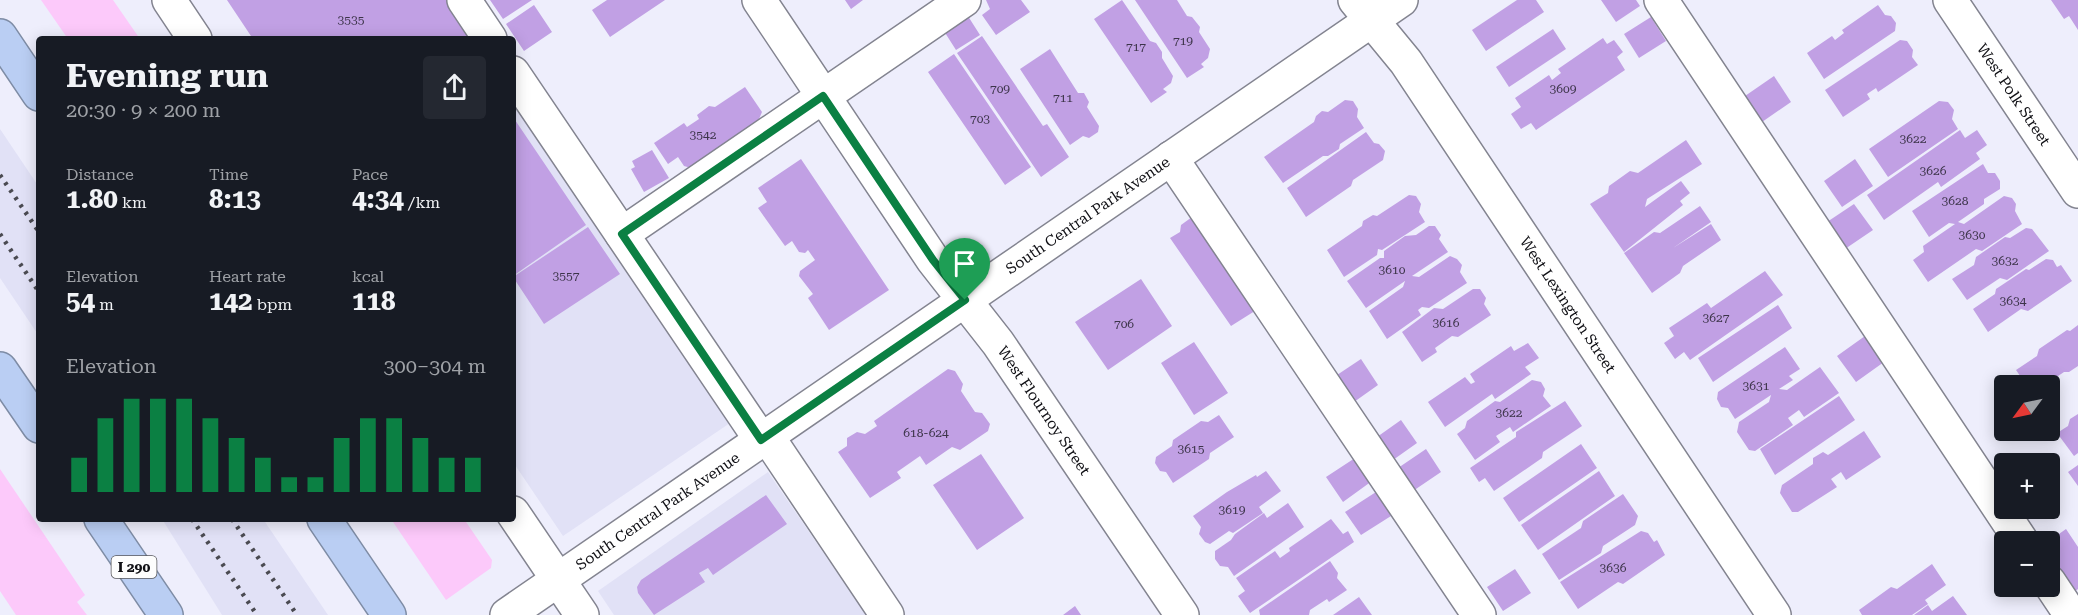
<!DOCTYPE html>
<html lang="en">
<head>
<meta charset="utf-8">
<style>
  :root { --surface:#171b24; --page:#242831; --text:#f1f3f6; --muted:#9ea1a6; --accent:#0b8043 }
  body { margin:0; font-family:"Roboto Serif",serif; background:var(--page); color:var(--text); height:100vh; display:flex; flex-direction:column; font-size:22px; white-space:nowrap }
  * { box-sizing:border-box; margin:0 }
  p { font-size:20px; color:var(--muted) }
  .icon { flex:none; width:33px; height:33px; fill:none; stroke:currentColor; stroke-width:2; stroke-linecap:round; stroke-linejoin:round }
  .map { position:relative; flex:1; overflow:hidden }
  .side { position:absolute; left:36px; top:36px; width:480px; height:486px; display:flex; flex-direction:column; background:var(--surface); border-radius:6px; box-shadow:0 3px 15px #0003 }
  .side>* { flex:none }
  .needle { width:39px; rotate:237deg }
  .buttons { position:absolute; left:1994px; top:375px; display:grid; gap:12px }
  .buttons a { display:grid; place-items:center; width:66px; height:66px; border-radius:6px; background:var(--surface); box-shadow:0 3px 15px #0003; font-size:30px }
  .pin { position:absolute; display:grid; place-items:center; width:51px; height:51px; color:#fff; margin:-62px -26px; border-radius:50% 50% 50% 0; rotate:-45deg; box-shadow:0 0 6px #0007 }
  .pin .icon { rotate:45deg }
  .round { display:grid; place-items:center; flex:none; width:63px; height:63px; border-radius:6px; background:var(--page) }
  .headline { display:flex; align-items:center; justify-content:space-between; height:102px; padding:0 30px }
  h1 { font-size:33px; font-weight:700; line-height:45px }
  .figures { display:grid; grid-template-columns:repeat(3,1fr); gap:9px; height:102px; padding:6px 30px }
  .figures div { display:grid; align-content:center }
  .figures b { font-size:26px; font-weight:700 }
  .figures small { font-size:16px; font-weight:400 }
  .figures p { font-size:16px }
  .chart { height:168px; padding:12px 30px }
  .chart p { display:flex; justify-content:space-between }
  .chart svg { width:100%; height:108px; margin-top:6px; stroke:var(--accent); stroke-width:6 }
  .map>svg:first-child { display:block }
  .built { fill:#e1e1f6 }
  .green { fill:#fcc9fa }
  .building { fill:#c1a0e4 }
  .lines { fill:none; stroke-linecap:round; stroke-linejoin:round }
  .minor-casing { stroke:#838490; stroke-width:36 }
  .highway-casing { stroke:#7e8ca5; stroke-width:36 }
  .minor { stroke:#fff; stroke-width:33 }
  .highway { stroke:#bacef3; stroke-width:33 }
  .rail { stroke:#4a4a51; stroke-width:4.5; stroke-dasharray:3 6; stroke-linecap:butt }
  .route-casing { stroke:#fff; stroke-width:12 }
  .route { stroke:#0b8043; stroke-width:8 }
  .labels { text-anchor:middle; stroke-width:6; stroke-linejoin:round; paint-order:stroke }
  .number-label { font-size:12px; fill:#3c3449 }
  .shield { fill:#fdfdfd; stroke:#57575b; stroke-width:1.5 }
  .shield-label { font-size:14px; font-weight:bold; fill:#101015 }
  .street-label { font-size:15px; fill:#101015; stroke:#fdfdfd }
</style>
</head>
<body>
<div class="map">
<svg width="2078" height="615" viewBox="0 0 2078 615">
  <rect width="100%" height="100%" fill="#eeeefc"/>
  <path class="built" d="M513,95L733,421L563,536L513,462Z
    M0,129L39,187V336L0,278Z
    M768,472L866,615H614L598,591Z
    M162,519H263L328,615H222Z"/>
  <path class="green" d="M41,0H113L140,39H68Z
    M0,469L85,595L77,602L87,615H16L0,591Z
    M391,519H464L492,560L491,568L446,600Z"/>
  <path class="building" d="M227,0H449L476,39H253Z
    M490,0H532L503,19Z
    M607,0H665L610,37L592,10Z
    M845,0H863L851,9Z
    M986,0H1021L1030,12L996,35L982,15L990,9Z
    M1122,0L1150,41L1156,43L1162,52V58L1173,76L1171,83L1163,89L1167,92L1151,103L1094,19Z
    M1135,0H1177L1187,16L1192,17L1200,27L1199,32L1210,49L1208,58L1201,64L1204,67L1187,78Z
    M1517,0H1536L1544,12L1486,51L1472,30Z
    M1601,0H1636L1640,6L1616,22Z
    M2051,0H2078V30L2069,16L2064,19Z
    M534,5L552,32L524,51L506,24Z
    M1878,5L1885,15L1891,16L1896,23L1895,31L1824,79L1807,53L1832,36L1835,40L1844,33L1842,30Z
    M966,13L980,35L956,50L942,28Z
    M1651,17L1666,41L1639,58L1624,34Z
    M1553,29L1566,49L1509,87L1496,67Z
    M982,36L1043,126L1047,124L1069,157L1041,177L957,53Z
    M1603,38L1607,44L1614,40L1623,52L1617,57L1625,70L1536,130L1531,123L1521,129L1511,114L1521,107L1515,98L1549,75L1552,80L1561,73L1558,69Z
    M1900,40L1907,41L1913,50L1912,57L1918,65L1878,92L1876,88L1867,94L1870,99L1843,117L1825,90Z
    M1050,49L1078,93H1084L1089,102L1087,107L1099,126L1098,132L1089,138L1083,136L1070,145L1020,69Z
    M954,54L1031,167L1005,185L928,72Z
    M1774,76L1791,102L1762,122L1745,96Z
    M745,87L762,112L759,119L760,121L691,168L684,166L678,157L668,164L654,143L684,123L687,127L699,119L697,115L709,106L715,107Z
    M1345,100L1353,101L1358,109L1357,117L1364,128L1340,144L1339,149L1328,156H1323L1283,183L1264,157L1314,122L1316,116L1322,111L1328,112Z
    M1939,101L1948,102L1954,110L1952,119L1958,129L1888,177L1869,149Z
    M513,117L586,225L513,276Z
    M1960,130L1965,138L1977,130L1987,145L1976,153L1980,159L1941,187L1938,182L1884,220L1867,195Z
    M1366,132L1374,143L1379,144L1385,151L1383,160L1353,180L1351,186L1306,217L1287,188Z
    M1686,140L1702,164L1647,199L1645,207L1681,181L1690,193L1680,201L1683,205L1624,252L1590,204L1608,193L1609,186L1630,171L1638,173Z
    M652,150L669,178L644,192L631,169L635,167L632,161Z
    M801,159L889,290L829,330L808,298L813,294L799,276L800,271L815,260L808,250L805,253L799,252L792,241L785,246L758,208L767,202L758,188Z
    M1855,159L1873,186L1842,207L1824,181Z
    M1983,164L1988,173H1995L2000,181V189L1984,199V204L1958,222L1964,224L2004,196L2012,198L2016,204L2015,211L2022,224L1982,251L1976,249L1928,282L1913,260L1924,252L1923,246L1955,224L1949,223L1929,237L1912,211Z
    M1409,195L1416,196L1421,204L1419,212L1425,222L1382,250L1378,249L1377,255L1344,277L1327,250L1362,226L1363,221L1373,215L1377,216Z
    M1854,204L1873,230L1845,249L1827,222Z
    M1700,206L1711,222L1673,248L1711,224L1721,240L1683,266L1680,273L1652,293L1624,253L1654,232L1660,233Z
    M1192,217L1258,309L1231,326L1170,238L1180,232L1181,225Z
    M1429,226H1435L1441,235L1439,239L1448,252L1412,276L1419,277L1450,256L1457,259L1462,265L1460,272L1467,283L1429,308L1422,307L1418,310L1421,315L1387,339L1369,311L1403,287L1405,281L1366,308L1347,281L1380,258H1384V251L1405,236L1416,235Z
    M588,227L620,274L544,324L513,277Z
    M2026,228L2032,229L2049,251L2007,280L2000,278L1967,300L1952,279L1974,265L1976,257L2005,237L2010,238Z
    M2046,259L2053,260L2057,267L2061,265L2072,281L2028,311L2021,309L1988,332L1973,309L1995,294L1996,289L2026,269L2029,270Z
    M1765,271L1783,295L1690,360L1684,352L1675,359L1664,343L1674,336L1669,328L1707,303L1711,308Z
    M1141,279L1172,326L1108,370L1075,322Z
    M1473,289H1480L1486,298L1484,304L1491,315L1458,337L1452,336L1435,348L1437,352L1422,362L1402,332L1434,308L1443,309Z
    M1778,305L1792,328L1713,382L1698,358Z
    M2078,325V366L2069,372H2064L2043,386H2027L2016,370L2037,356L2039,349L2067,330L2070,331Z
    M1865,336L1884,362L1856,382L1837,356Z
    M1194,342L1228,393L1194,415L1161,363Z
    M1528,343L1539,358L1525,367L1531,374L1495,399L1492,394L1445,427L1428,402L1465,377L1471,384L1475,382L1470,374L1511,346L1514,351Z
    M1785,347L1800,369L1789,376L1793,380L1779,389L1787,390L1820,367L1839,393L1804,417L1799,410L1788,418L1793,425L1755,451L1749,450L1737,432L1739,422L1769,402L1771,395L1735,419L1728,408L1721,407L1717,399L1718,392Z
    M1361,359L1378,385L1354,402L1337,375Z
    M948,369L955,371L963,384L961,391L975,412L982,413L990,424L988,431L960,450L952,447L926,465L920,456L897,472L901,478L870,498L838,452L847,446V438L857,432L865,434L877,426L874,421Z
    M1532,380L1541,382L1545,389L1543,396L1551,406L1513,432L1510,427L1496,436L1500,442L1475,460L1457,434L1465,428L1467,421L1495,401L1500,402Z
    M1839,396L1855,420L1775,475L1760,449Z
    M1565,401L1582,426L1543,452L1542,458L1494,491L1485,478L1479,482L1470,468L1516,437V432Z
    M2078,414V453L2074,456L2057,433L2068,426L2070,419Z
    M1219,415L1234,437L1210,453L1209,459L1173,483L1166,472L1160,471L1155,463L1156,457L1172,446L1173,440L1201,421L1208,422Z
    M1401,420L1417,443L1393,460L1377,437Z
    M1864,431L1881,457L1846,480L1841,472L1831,479L1837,487L1798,512H1792L1780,493L1782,485L1813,464V458L1823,452L1828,455Z
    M1581,444L1597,468L1519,522L1503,498Z
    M1426,449L1441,472L1413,491L1398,468Z
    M981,454L1024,518L977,550L933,485Z
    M1355,458L1372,481L1343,502L1326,477Z
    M2078,465V486L2068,472Z
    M1266,471L1281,491L1259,507L1263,513L1233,533L1229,531L1210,544L1205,542L1199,534L1201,527L1193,516L1227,492L1256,475L1257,477Z
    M1599,471L1615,496L1538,550L1521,525Z
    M2004,472V485L1998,476Z
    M1376,492L1391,516L1361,535L1345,512Z
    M1623,494L1638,516L1635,525L1603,546L1601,553L1559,580L1542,554L1581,528L1583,521Z
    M766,495L787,524L713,575L708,568L699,573L705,582L654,615L638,593L637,587L641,580Z
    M1288,503L1304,527L1234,576L1228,567L1220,566L1215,559V551L1231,540L1235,534L1264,513L1267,518Z
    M1331,519L1343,534L1348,531L1354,542L1250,613L1238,596L1245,591L1236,578L1275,551L1280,558L1290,551L1289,548Z
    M2066,529L2078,547V589L2073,593L2049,558V541Z
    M1641,531L1648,533L1654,542L1657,540L1665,555L1623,584L1618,582L1578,609L1560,582Z
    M1330,561L1338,573L1337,578L1347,590L1329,602L1327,599L1310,610L1309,615H1260L1259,610Z
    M1932,564L1946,585L1925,600L1928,604L1912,615H1862L1859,610L1891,587L1897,589Z
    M1515,569L1531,593L1503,611L1487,587Z
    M1953,596L1967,615H1914L1928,605L1932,611Z
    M1359,597L1372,615H1333Z
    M1075,606L1081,615H1063Z"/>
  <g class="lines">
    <g class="minor-casing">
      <g id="minor">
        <path d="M169,0L195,39"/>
        <path d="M464,0L490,39"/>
        <path id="s1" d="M759,0L933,260L998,343L1182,615"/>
        <path id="s2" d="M1355,0L1406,62L1774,615"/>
        <path d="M1661,0L2022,542"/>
        <path id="s3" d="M1950,0L2078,191"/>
        <path d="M513,73L761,440"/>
        <path d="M1171,158L1479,615"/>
        <path d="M622,234L964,0"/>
        <path d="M767,436L887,615"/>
        <path d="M513,513L582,615"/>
        <path d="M2049,582L2071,615"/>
        <path id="s4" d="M507,615L1401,0"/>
      </g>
    </g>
    <g class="highway-casing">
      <path id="highway" d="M0,36L39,94
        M0,369L39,426
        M101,519L166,615
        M324,519L389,615"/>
    </g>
    <use href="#minor" class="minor"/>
    <use href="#highway" class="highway"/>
    <path class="rail" d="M0,175L39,232
      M0,234L39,292
      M192,519L257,615
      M232,519L297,615"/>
  </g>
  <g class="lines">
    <g class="route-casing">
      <path id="route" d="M823,96L933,260L965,300L761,440L622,234Z"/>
    </g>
    <use href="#route" class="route"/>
  </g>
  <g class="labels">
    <g class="number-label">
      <text x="351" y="24">3535</text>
      <text x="1183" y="45">719</text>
      <text x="1136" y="51">717</text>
      <text x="1000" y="93">709</text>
      <text x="1563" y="93">3609</text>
      <text x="1063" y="102">711</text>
      <text x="980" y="123">703</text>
      <text x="703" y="139">3542</text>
      <text x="1913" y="143">3622</text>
      <text x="1933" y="175">3626</text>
      <text x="1955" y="205">3628</text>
      <text x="1972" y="239">3630</text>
      <text x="2005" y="265">3632</text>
      <text x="1392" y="274">3610</text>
      <text x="566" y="280">3557</text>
      <text x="2013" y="305">3634</text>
      <text x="1716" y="322">3627</text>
      <text x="1446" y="327">3616</text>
      <text x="1124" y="328">706</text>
      <text x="1756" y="390">3631</text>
      <text x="1509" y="417">3622</text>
      <text x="926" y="437">618-624</text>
      <text x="1191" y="453">3615</text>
      <text x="1232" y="514">3619</text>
      <text x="1613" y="572">3636</text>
    </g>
    <rect class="shield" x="111.5" y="556" width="45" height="22" rx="4.5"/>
    <g class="shield-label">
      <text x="134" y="572">I 290</text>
    </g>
    <g class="street-label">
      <text dy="5" stroke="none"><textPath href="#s3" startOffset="114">West Polk Street</textPath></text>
      <text dy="5" stroke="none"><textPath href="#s4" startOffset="705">South Central Park Avenue</textPath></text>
      <text dy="5" stroke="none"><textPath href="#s2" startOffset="372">West Lexington Street</textPath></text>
      <text dy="5" stroke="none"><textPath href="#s1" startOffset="500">West Flournoy Street</textPath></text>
      <text dy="5" stroke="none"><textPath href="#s4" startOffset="183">South Central Park Avenue</textPath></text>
    </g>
  </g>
</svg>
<div class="buttons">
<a><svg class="needle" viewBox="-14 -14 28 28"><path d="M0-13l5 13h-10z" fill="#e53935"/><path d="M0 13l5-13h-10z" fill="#9ea1a6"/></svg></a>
<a>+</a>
<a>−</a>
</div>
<div class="pin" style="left:965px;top:300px;background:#1e9e55"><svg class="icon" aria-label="arrive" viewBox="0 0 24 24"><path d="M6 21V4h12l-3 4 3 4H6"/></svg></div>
<section class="side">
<div class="headline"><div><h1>Evening run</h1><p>20:30 · 9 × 200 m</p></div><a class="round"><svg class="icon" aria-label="share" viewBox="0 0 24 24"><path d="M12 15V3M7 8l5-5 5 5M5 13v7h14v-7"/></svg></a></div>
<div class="figures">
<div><p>Distance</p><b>1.80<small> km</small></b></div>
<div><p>Time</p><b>8:13</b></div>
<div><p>Pace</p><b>4:34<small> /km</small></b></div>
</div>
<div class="figures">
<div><p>Elevation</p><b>54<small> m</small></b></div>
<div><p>Heart rate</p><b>142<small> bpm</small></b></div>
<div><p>kcal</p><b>118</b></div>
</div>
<div class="chart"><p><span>Elevation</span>300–304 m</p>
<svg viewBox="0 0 160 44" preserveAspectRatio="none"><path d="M5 44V30M15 44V14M25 44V6M35 44V6M45 44V6M55 44V14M65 44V22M75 44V30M85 44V38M95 44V38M105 44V22M115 44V14M125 44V14M135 44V22M145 44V30M155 44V30"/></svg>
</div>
</section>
</div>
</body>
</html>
